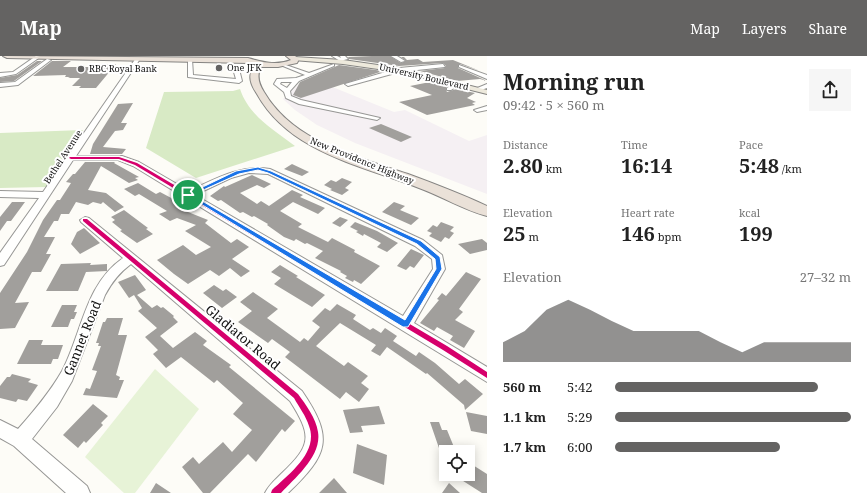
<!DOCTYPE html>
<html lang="en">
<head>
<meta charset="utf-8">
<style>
  :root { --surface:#fff; --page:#f6f6f6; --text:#222; --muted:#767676; --accent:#646362 }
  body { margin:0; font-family:"Noto Serif",serif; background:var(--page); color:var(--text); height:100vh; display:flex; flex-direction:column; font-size:15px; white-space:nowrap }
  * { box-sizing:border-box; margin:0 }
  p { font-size:13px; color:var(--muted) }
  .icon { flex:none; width:22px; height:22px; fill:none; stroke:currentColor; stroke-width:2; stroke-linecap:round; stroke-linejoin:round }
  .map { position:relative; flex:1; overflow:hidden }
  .drawer { display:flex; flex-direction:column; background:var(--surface); width:380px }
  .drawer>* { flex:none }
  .fabs { position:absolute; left:439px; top:389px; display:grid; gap:8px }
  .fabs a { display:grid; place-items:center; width:36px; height:36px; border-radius:0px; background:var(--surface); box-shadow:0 2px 10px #0003; font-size:20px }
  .pin { position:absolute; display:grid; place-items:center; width:34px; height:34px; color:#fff; margin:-17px; border:2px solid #fff; border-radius:50%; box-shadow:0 1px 4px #0007 }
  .round { display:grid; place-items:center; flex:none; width:42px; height:42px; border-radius:0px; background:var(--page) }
  .headline { display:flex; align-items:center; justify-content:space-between; height:68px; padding:0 16px }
  h1 { font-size:22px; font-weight:700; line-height:30px }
  .metrics { display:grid; grid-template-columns:repeat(3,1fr); gap:6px; height:68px; padding:4px 16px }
  .metrics div { display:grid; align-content:center }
  .metrics b { font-size:20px; font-weight:700 }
  .metrics small { font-size:11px; font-weight:400 }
  .metrics p { font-size:11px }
  .chart { height:112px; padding:8px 16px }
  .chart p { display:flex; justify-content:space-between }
  .chart svg { width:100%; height:72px; margin-top:4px; fill:var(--accent); opacity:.7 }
  ul { padding:0 16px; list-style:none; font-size:13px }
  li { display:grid; grid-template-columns:64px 48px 1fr; align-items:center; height:30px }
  li i { height:10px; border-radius:5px; background:var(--accent) }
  header { display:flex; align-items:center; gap:24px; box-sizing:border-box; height:56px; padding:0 20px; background:var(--accent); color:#fff }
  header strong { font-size:19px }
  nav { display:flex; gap:22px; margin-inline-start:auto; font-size:14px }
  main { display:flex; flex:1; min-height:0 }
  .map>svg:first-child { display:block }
  .industrial { fill:#f5f0f3 }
  .green { fill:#e7f3d7 }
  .forest { fill:#d8eac5 }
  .building { fill:#a19f9c }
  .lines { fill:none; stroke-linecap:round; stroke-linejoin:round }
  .minor-casing { stroke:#979795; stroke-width:2 }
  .major-casing { stroke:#858482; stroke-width:2 }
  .highway-casing { stroke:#858482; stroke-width:2 }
  .minor { fill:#fffffe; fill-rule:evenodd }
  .major { fill:#ede9dc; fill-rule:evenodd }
  .highway { fill:#eae1d8; fill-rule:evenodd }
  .cycleway-casing { stroke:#fff; stroke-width:3 }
  .cycleway { fill:#d6006c; fill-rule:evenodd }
  .route { fill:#1a73e8; stroke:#fff; fill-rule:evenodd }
  .poi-dot { fill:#646362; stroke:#fff; stroke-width:1.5 }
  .labels { text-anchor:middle; stroke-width:4; stroke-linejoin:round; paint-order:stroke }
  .far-poi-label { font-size:9px; fill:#111; stroke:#fff; text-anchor:start }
  .far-street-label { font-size:9px; fill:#111; stroke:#fff }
  .near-street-label { font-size:13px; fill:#111; stroke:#fff }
</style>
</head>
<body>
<header>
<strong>Map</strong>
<nav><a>Map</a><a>Layers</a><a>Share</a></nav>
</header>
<main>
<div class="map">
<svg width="487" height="437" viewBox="0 0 487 437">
  <rect width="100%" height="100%" fill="#fdfcf7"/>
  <path class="industrial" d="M304,23L335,32L394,56L405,54L469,85L487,79V138L355,87L317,69L295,54L283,43Z"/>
  <path class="green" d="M155,313L199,353L135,437H124L85,401Z"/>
  <path class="forest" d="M240,33C249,60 273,73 295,90L196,122L146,92L164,36L233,35Z
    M83,74L46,131L0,132V77Z"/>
  <path class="building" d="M372,0H390L401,7L406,5L401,1H404L407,4L418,3L423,6L453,4L480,15L460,8L458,9V12L487,25L480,23L457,25L420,15L445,12L446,10L443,7L399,10L349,3L348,1Z
    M37,5H42L14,25L0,26V22L17,19Z
    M52,5H71L63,11H98L102,8H116L96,32H79L81,30H72L80,22H68L70,21H65L66,19L33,20Z
    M339,9L383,15L301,42L293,39L300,26Z
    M430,26L447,30L446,34L447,36L456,33L475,37L467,42L476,46L472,47L475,49L427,59L399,46L432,39L410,30Z
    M133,47L121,67H127L123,74L115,75L103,91L126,93L122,98H90L93,88L118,48Z
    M381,68L412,81L401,86L369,72Z
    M85,106H115L114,107L139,121L135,122L138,124L129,127L101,110L88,134L106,137L124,151L115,156L103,146L101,148L93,146L88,149L76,146L69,158H61L58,165H54L44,181H55L46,198H51L41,216H32L15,247L29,246L15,272L0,273V237L27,196L43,164L57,144H60L71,127L66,126L73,118H75Z
    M292,108L309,116L302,120L284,113Z
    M252,119L271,128L264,132L257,129L240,137L257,148L261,145L269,150L292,134L303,139L300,141L325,152L318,158L293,146L280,155L302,168L298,171L328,186L332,182L355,194L354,196L380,210L361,228L354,224L353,226L345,222L347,220L340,216L341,215L315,202L323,195L307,187L305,188L296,183L294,185L284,181L267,169L268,168L254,160L252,161L243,156L240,157L221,144L218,145L210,140L224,130L225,131Z
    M342,122L352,126L345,132L349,134L342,139L330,134L332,133L324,129L331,124L336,126Z
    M138,127L156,138L160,136L175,144L191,154L188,156L208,164L205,167L231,187L237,183L249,191L232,203L250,215L241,221L230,212L219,220L210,214L188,228L174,218L157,204L183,189L196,199L211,191L185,175L196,169L177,162L170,165L159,158L167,155L139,138L135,140L124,133Z
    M12,146H25L11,165H7L0,175V161Z
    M394,146L405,150L400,154L419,162L411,169L382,156Z
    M124,154L148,172L146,173L153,178L137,187L120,175L122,174L112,166L115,164L111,161Z
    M340,161L348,164L340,171L332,167Z
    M355,166L377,175L398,187L387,196L377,191L381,187L364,178L363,180L356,176L358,175L350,171Z
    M441,166L454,171L450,175L454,177L449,183L445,181L441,186L429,180L432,177L427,175L433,169L437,171Z
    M84,172L100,187L80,198L71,188L77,176Z
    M482,183L487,187V194L470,198L458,188Z
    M411,193L424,199L414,212L410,210L406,214L397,210Z
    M91,207L90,209L107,208V215L86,216L78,235H46L61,208Z
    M280,209L298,220L296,221L325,239L312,251L274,228L281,222L271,216Z
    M466,216L481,223L459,253L463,256L455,264L475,275L464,292L450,284L453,280L437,271L434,275L420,267L439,244L437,243L442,237L446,240Z
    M135,219L146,234L137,239L152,252L157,249L161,252L163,251L174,260L173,261L178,266L160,280L173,292L195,276L207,285L203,289L231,309L229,311L295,365L285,376L282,373L256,406L248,398L210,437H203L182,411L193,401L199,408L223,386L232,396L252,374L233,358L243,347L217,324L214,327L181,301L166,312L153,298L158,294L145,281L157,272L138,255L142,252L134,239L129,242L118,226Z
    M214,229L223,235L226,233L237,241L222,252L203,237Z
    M253,236L278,253L267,262L300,286L304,282L308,285L320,271L312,265L325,252L330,255L337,248L356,259L353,263L370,274L373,272L381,277L385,272L397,280L393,285L416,300L419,296L435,307L459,328L465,323L483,338L465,354L464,349L427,317L426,318L387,291L380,300L371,295L376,289L340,267L316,290L344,310L348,306L368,320L361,327L369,333L359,346L346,336L340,343L285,301L290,296L272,283L268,287L238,266L252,255L240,246Z
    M62,249H77L74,256H77L74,263H71L68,271H51Z
    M107,262H123L118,279H127L116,319L120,321L119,324H124L117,342L83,339L86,332L90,333L97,315L92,314L101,290H98L99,287H96L103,266H105Z
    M29,284H43L41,289H63L58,303H53L51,308H17Z
    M12,318L31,323L28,326L38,329L27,345L18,343L16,346L0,342V330L7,321H10Z
    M93,348L108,360L101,367L103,369L86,387L84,385L78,392L63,379Z
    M379,350L385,368L361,370L363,376L350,377L343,354Z
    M466,356L487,360V378L471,375Z
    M430,366H439L442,374H447L456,396L440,395Z
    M357,388L387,399L384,429L353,417Z
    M468,406L487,418V437H482L460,423L462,418H468Z
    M334,422L347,437H319Z
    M156,427L171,437H150Z
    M449,427L460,437H442Z"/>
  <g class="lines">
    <g class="minor-casing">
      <path id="minor" d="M36,0L40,1L16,18L0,21V17L13,16Z
        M332,0H337L341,2L340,0H345L348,3L340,5Z
        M391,0H397L405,5L401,6Z
        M136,2L140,3L76,100H122L139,106L189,135C215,123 240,108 270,113L423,184L442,199L445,213L414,267L487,311V326L133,110L118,104H73L4,209L0,210V197L39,142L0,141V135L43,136ZM249,117L268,118L415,190L432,203L433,213L403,260L195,139L231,122Z
        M190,2L192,3L193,19L236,23L233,13L236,11L239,13L242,25L239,27L188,21V3Z
        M47,3L51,4L18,29L0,31V27L15,26Z
        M283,8L309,17L334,8V10L299,25L290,35L291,40L301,44L380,62L377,64L299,48L286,42L284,36L274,28L277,23L296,22L305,19L283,10ZM281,26H292L287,32L280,28Z
        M443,8L445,11L399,16L348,30L345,28L399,12Z
        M459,9L487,19V23L459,11Z
        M455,27L460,28L451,34H447V32Z
        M487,28V32L478,35L475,33Z
        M487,50V54L477,56L474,54Z
        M85,161L89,162L302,335C334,382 329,398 288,437H265C269,429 275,424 281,418C312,389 312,380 290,345L131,208C119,217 112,226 105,239L72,325L57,351L32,383L87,430L90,437H66L14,390L0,382V364L18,373C34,355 50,336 62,315C82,277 85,228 123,202L81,166L80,164Z"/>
    </g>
    <g class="major-casing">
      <path id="major" d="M295,1L343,4L399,12L487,34V38L399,16L343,8L293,4V2Z"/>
    </g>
    <g class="highway-casing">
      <path id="highway" d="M3,0L248,2C262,6 276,10 291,4L286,0H295L299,3L297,7L278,11H261C256,20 259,28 264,36C294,87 356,100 408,118C435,128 461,138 487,150V160C466,155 441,140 419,132C361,109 290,97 257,38C251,29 247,20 254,10L248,7L7,2Z"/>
    </g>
    <use href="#minor" class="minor"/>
    <use href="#major" class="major"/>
    <use href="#highway" class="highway"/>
    <g class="cycleway-casing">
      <path id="cycleway" d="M70,101H119L137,107L447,290L487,316V322L443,294L135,109L119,103H71L69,102Z
        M83,163H87L298,338C306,349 316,362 318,376C322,400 295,422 281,437H271L272,434C289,418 319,396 309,370C306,360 299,351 294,342L83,165Z"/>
    </g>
    <use href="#cycleway" class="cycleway"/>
  </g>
  <path class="route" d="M258,111L271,115L421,185L440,201L442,213L408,271H403L186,139L236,115ZM258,114L268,117L417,188L435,203L436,213L405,264L192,139L239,118Z"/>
  <g class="poi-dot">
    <circle cx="219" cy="12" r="4"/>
    <circle cx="81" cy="13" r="4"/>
  </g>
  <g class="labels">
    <g class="far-poi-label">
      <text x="227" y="15">One JFK</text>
      <text x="89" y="16">RBC Royal Bank</text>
    </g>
    <g class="far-street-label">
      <text transform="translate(424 21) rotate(13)" y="3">University Boulevard</text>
      <text transform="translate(63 101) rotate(-57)" y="3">Bethel Avenue</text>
      <text transform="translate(362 105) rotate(22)" y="3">New Providence Highway</text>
    </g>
    <g class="near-street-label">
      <text transform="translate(243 281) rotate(40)" y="5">Gladiator Road</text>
      <text transform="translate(82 282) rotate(-68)" y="5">Gannet Road</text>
    </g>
  </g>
</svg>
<div class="fabs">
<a><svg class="icon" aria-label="locate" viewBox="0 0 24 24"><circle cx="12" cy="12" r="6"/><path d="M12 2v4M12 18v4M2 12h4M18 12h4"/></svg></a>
</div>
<div class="pin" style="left:188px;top:139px;background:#1e9e55"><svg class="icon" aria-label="arrive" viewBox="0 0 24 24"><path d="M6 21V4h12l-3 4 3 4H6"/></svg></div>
</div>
<section class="drawer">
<div class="headline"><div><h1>Morning run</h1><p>09:42 · 5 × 560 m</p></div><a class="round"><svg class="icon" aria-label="share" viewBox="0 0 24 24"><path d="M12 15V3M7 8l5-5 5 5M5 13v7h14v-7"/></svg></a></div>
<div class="metrics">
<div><p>Distance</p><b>2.80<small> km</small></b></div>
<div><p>Time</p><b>16:14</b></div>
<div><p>Pace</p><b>5:48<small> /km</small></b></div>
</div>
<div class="metrics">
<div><p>Elevation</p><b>25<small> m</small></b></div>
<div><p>Heart rate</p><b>146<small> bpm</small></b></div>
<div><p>kcal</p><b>199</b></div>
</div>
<div class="chart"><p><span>Elevation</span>27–32 m</p>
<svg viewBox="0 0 160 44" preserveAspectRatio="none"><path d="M0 44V32L10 25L20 12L30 6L40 12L50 19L60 25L70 25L80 25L90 25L100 32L110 38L120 32L130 32L140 32L150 32L160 32V44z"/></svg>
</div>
<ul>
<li><b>560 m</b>5:42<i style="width:86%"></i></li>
<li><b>1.1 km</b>5:29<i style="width:100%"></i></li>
<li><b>1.7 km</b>6:00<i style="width:70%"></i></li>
</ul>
</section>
</main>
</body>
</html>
